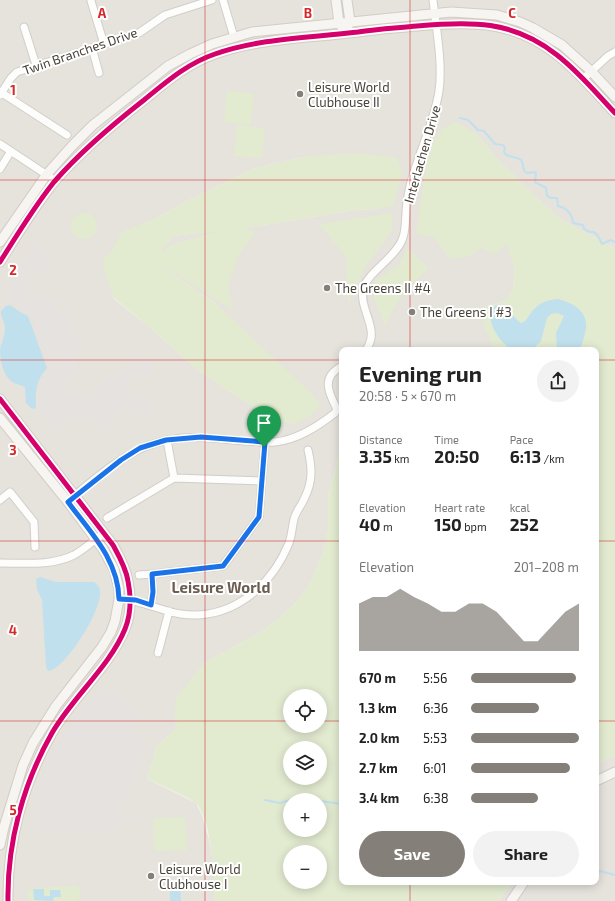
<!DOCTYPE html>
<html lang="en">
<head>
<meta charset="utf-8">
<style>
  :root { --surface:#fff; --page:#f2f2f2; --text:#222; --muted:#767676; --accent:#847f78 }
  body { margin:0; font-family:"Exo 2",sans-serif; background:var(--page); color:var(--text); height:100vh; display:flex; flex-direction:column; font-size:15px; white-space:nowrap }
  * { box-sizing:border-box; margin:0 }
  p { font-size:13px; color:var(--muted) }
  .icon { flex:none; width:22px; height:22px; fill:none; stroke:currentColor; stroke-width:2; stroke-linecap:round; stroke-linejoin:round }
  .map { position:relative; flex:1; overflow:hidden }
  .details { position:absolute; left:339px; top:347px; width:260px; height:538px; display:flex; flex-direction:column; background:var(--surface); border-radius:8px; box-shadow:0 2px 10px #0003 }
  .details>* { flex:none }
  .fabs { position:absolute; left:283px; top:689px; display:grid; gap:8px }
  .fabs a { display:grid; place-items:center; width:44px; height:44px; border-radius:50%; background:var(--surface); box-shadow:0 2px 10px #0003; font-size:20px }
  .pin { position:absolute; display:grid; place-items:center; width:34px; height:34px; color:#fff; margin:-41px -17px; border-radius:50% 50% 50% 0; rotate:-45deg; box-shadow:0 0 4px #0007 }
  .pin .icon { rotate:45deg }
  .round { display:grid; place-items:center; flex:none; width:42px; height:42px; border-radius:21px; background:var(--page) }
  .head { display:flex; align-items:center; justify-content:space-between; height:68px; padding:0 20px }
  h1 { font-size:22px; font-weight:700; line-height:30px }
  .metrics { display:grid; grid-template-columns:repeat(3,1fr); gap:6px; height:68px; padding:4px 20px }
  .metrics div { display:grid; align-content:center }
  .metrics b { font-size:17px; font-weight:700 }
  .metrics small { font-size:11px; font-weight:400 }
  .metrics p { font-size:11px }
  .chart { height:112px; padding:8px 20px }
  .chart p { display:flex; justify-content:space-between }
  .chart svg { width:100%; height:72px; margin-top:4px; fill:var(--accent); opacity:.7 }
  .primary-button { display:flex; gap:8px; margin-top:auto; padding:8px 20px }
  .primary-button a { flex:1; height:46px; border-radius:24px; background:var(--accent); color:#fff; font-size:16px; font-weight:700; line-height:46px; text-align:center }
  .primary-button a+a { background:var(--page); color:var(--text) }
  ul { padding:0 20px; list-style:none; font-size:13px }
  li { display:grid; grid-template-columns:64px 48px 1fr; align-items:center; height:30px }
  li i { height:10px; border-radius:5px; background:var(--accent) }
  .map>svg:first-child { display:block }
  .residential { fill:#e6e2dc; fill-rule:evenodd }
  .green { fill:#e2ebd0; fill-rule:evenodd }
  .parking { fill:#e5e2df }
  .water { fill:#c1e0ed }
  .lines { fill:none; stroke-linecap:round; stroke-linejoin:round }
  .stream { stroke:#c1e0ed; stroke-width:2 }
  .street-casing { stroke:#d1cecb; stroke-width:9 }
  .secondary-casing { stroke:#d2cdc5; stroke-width:11 }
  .street { stroke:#fdfdfc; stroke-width:7 }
  .secondary { stroke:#f7f5f1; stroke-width:9 }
  .cycleway-casing { stroke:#fff; stroke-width:8 }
  .cycleway { stroke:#d6006c; stroke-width:5 }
  .route-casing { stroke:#fff; stroke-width:8 }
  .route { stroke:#1a73e8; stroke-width:5 }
  .grid { fill:none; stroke:#d62828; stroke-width:1; stroke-opacity:0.55 }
  .poi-dot { fill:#847f78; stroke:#fff; stroke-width:1.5 }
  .labels { text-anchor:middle; stroke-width:4; stroke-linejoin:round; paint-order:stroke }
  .street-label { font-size:13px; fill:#494239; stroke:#fff }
  .poi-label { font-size:13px; fill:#494239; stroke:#fff; text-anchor:start }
  .quarter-label { font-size:15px; font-weight:bold; fill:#6b5e51; stroke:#fff }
  .grid-label { font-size:13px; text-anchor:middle; font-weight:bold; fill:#d62828; stroke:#fff; stroke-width:4; stroke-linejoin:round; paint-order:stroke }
</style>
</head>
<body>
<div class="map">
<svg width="615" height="901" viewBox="0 0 615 901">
  <rect width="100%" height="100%" fill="#f3f1ee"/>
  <path class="residential" d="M0,0H615V248L560,219L538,199L501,163L475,133L515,271L513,288L509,297L502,302L487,306L489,335L494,350H342V450L339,454L328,497V531L323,552L309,586L290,609L263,631L204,663L174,715L177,728L157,746L147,779L196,803L202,815L209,840L214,870V901H0ZM308,156L379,209L355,210L257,226L174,236L163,247V258L169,272L214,302L253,341L279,421L236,396L198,370L148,326L113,298L104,258L160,216L183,203L255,168Z
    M615,755V901H498L513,882H596V765Z"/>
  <path class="green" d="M228,91L254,94L251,123L249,125L224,122L227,92Z
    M456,122L475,133L501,163L538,199L560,219L615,248V755L596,765V350H494C490,332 476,324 487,306L502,302L509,297L513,288L515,271L507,244L494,254L481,248L468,257L450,259L433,236L417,235C419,214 426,145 440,131C444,127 451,124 456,122Z
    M239,125L265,128L262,156L260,158L234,156L237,126Z
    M361,153L397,158L402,174L393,206L379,209L355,210L244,228L256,232L238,256L228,287L233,310L174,273L167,267L169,272L214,302L313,395L320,406L310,416L294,424L279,421L236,396L198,370L148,326L113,297L104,271V258L111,252L122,232L160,216L183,203L255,168L308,156ZM218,231L170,245L163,253V247L174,236Z
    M392,213V231L364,269L348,304L346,257L319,224Z
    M71 226a13 13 0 1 1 26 0a13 13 0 1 1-26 0Z
    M407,248L429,268C407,288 397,299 385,326L374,299L375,281L399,265Z
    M342,450V882H513L498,901H214C213,875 213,825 197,804C193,799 156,783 147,779L157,746L177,728L174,715L176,698L204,663L263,631L290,609L309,586L323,552L328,531V497L339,454ZM290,696H320V726H290ZM290,748H320V778H290ZM290,800H320V830H290ZM290,852H320V882H290Z
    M185,817L187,850L154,851L153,818Z
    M75,886L78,887L81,894L78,901H29L27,895L28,892L33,888Z"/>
  <path class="parking" d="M37,247L41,250L43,255L47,257L46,263L53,268L48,273L40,270L33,271L28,274V277L39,282L38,284L31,285L27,287L26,290V297L32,301L36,300L41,295L56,301V308L59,311L67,313L81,348L75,354V357L77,362L80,364L71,380L66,379L61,382L59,385L60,389L66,394L72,393L75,390L78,391L74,398V402L77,405H83L85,402L86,396H95L106,375L110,379L132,362L137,360H145L154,363L148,377L143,375L136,376L130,380L128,385L129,390L131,394L135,397L146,398L153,403L156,412L142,415L131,412L120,404L116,417L107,431L98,423V420L92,417L86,420L75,421L63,419L60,421L62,424L54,432L44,419L38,405V390L41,381L49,369L30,315L24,313L18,308L11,301L9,293V283L11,275L17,267L22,263L25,267L29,265L26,258L28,256H30L32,249Z
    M106,687L143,715L130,730L146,746L141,762L125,794L119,816H142V821H119L117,830L77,833H34V815L37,789L50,757L76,715Z"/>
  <path class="water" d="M558,299C573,303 588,311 586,328C585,335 582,343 580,350H557L556,333L564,316L557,313L551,314L547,318L541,341L532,350H511C505,345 500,340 496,333C489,322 485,302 505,305L517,320L521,323C527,321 527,318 530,314C538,303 546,300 558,299Z
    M10,305L20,312L28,316L47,368C36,380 35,393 36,408L35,409L31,408L26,403L25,387C21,385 15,384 11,381C3,375 0,359 0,350C1,343 5,336 5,329C6,322 0,318 1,311L6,306Z
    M40,577L56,582H94C98,585 100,587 100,592C102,610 66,668 49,671L47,670L46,665L42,600L37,589L36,579Z
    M180,881L181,901H170V882Z
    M33,889H44V896H50V890H60L61,897H54L53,901L34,900Z"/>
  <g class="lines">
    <path class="stream" d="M460,118L468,120L478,130L484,131L495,144L503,145L505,148L504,152L506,155L520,159L522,161L524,171L527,173L534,172L536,173L535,182L546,188L547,196L551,198H557L558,206C567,208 572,213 573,223L583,225L584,229L590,232H594L598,236L602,244L611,240L615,242
      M265,800L280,803L296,798L309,800
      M320,801L342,804
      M596,870L615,875"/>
    <g class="street-casing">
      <path id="street" d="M223,0L234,37
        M91,1L104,44
        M24,27L36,65
        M92,48L99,73
        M583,79L608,56L615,52
        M2,93L67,135
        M0,95L11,78L17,72L139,33L165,15L212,0
        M0,144L50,177
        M0,169L11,151
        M366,350C381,329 359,311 363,289C367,273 395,258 402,240C406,231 405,222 406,213C406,204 408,195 410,186C418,154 434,123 439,91C443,64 436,27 433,0
        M167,440L174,478
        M72,498C95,478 127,451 156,443C185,434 215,438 244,441C254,441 265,443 275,442C297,440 317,427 335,413L337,409C328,392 321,377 342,366
        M0,500L10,492L34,522L35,547
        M107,518L174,478L262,481
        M0,563C24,563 52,566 74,555C85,549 94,540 104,533
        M139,575L152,574
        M119,599C142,600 160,611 181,614C231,621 271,587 289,543C292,535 292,527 294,519C296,511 302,505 305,497C313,481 312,467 308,450
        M151,605L153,592L152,574L223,566L259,517L265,442
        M158,653L169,611"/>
    </g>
    <g class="secondary-casing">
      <path id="secondary" d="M336,0L339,23L342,27
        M347,0L350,22L348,26
        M0,242L47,174L72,146L93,125L168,66L190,54L212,44L252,32L451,12L497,15L520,22L533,28L562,45L591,71L615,97
        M0,262C17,235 34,207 54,182C81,151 112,125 144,100C166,82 188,63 215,54C261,38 310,38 358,32C377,29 397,28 417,26C470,21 513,20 557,55C579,72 596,93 615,113
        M0,399L113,545C119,556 126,568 128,581C131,596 131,614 125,629C110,666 72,698 52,733C23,784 7,843 8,901
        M0,418L68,502L103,549L114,569L119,589V599L115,621L111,632L102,647L56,706L33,743L23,765L4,827L0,845
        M596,781L615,772
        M511,901L524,882"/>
    </g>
    <use href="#street" class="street"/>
    <use href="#secondary" class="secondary"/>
    <g class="cycleway-casing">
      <path id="cycleway" d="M0,262C17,235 34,207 54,182C81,151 112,125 144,100C166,82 188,63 215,54C261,38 310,38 358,32C377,29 397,28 417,26C470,21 513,20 557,55C579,72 596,93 615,113
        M0,399L113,545C119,556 126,568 128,581C131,596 131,614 125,629C110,666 72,698 52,733C23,784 7,843 8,901"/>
    </g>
    <use href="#cycleway" class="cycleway"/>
  </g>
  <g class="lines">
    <g class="route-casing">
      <path id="route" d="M201,437L265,442L259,517L223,566L152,574L153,592L151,605L136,600L119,599C118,559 90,532 68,502L121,460L140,448L166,440Z"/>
    </g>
    <use href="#route" class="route"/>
  </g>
  <path class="grid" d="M205,0V901M410,0V350M0,180H615M0,360H342M596,360H615M0,541H342M596,541H615M0,721H290M320,721H342M596,721H615M410,882V901"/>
  <g class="poi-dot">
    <circle cx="300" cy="94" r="4"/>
    <circle cx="327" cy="288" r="4"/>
    <circle cx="412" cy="312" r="4"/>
    <circle cx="151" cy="876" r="4"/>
  </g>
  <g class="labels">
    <g class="street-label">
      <text transform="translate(80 51) rotate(-19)" y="5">Twin Branches Drive</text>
      <text transform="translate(422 154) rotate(-74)" y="5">Interlachen Drive</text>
    </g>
    <g class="poi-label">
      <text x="308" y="92">Leisure World<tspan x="308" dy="15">Clubhouse II</tspan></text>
      <text x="335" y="293">The Greens II #4</text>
      <text x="420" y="317">The Greens I #3</text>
      <text x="159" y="874">Leisure World<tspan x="159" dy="15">Clubhouse I</tspan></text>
    </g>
    <g class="quarter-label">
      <text x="221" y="593">Leisure World</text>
    </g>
  </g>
  <g class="grid-label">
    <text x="102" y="18">A</text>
    <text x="308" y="18">B</text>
    <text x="512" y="18">C</text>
    <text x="13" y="95">1</text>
    <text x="13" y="275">2</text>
    <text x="13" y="455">3</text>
    <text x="13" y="635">4</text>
    <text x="13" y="815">5</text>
  </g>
</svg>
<div class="fabs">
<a><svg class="icon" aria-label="locate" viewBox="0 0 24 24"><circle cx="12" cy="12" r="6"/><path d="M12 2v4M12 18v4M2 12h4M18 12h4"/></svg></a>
<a><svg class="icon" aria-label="layers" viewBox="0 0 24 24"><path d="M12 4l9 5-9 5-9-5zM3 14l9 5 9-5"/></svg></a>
<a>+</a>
<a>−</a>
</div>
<div class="pin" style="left:264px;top:447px;background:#1e9e55"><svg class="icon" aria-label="arrive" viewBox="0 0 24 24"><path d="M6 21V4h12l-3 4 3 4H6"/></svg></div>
<section class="details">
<div class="head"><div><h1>Evening run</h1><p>20:58 · 5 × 670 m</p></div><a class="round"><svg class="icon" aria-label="share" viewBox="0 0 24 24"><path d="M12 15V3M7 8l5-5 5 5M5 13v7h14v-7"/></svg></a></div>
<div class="metrics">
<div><p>Distance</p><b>3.35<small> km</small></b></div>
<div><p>Time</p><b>20:50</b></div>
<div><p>Pace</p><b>6:13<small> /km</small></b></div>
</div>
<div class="metrics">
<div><p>Elevation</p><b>40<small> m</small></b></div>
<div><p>Heart rate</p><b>150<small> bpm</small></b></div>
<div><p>kcal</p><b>252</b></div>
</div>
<div class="chart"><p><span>Elevation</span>201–208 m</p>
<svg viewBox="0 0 160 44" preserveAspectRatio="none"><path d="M0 44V15L10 11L20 11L30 6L40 11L50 15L60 20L70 20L80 15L90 15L100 20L110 29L120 38L130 38L140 29L150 20L160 15V44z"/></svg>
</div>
<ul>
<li><b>670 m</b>5:56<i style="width:97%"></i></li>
<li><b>1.3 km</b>6:36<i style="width:63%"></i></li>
<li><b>2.0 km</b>5:53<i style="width:100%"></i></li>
<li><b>2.7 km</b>6:01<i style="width:92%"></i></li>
<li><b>3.4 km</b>6:38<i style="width:62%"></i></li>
</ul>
<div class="primary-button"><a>Save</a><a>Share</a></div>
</section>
</div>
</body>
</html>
